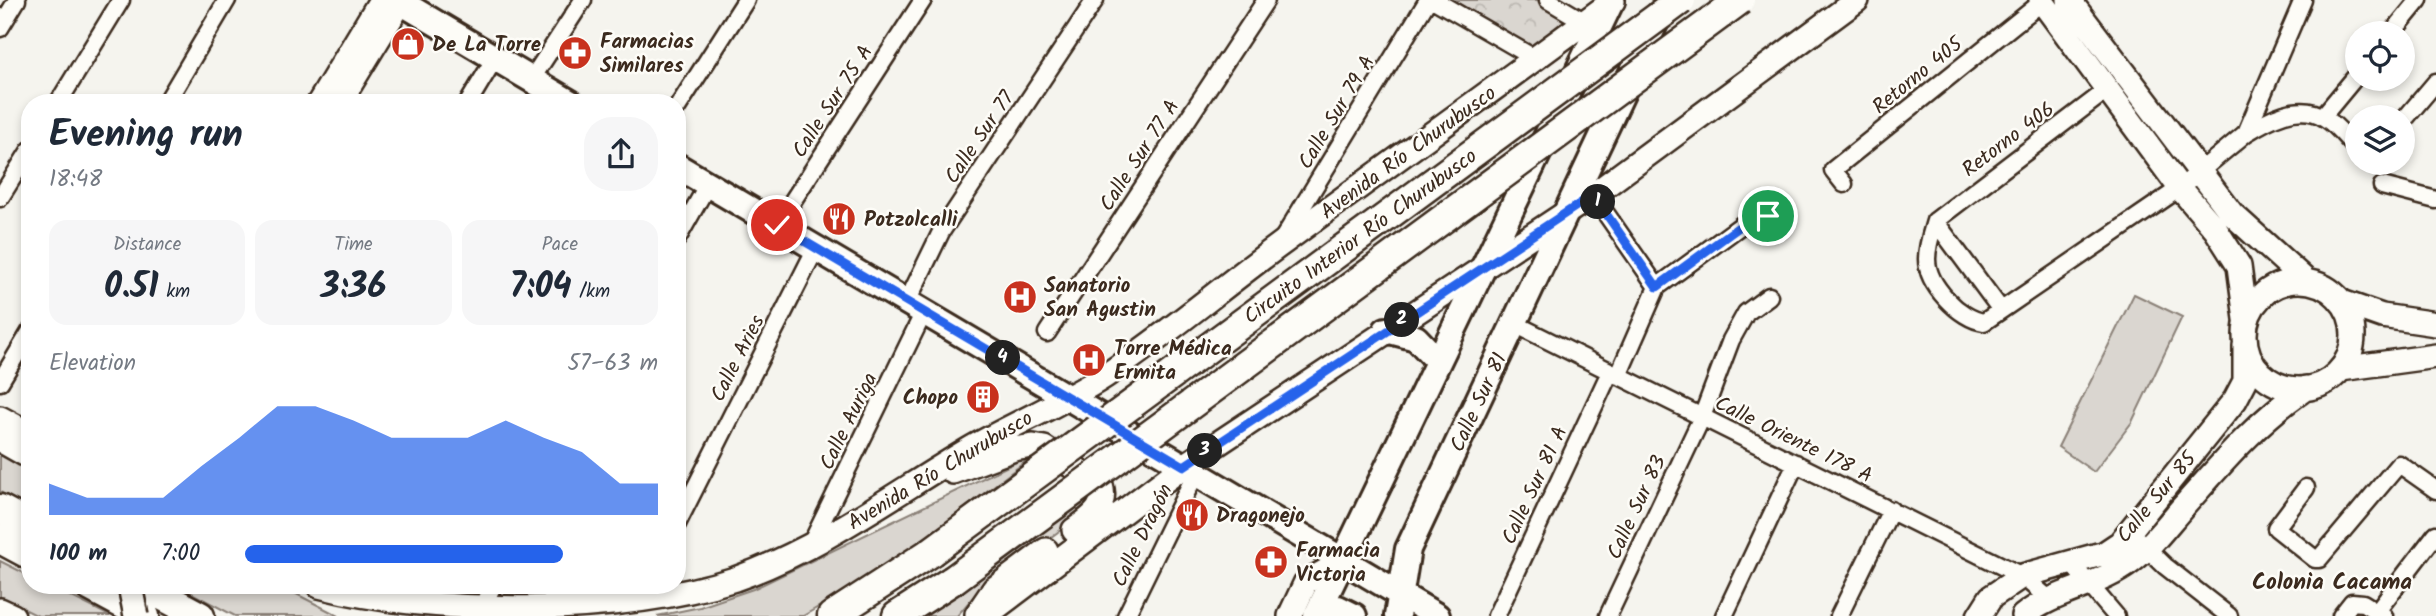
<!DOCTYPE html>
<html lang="en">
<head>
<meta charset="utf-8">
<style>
  :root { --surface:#fff; --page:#f6f6f7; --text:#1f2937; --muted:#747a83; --accent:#2563eb }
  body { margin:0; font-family:Kalam,sans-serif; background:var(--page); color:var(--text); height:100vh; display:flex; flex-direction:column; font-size:26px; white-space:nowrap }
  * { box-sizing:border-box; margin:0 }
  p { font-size:23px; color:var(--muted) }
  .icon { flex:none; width:38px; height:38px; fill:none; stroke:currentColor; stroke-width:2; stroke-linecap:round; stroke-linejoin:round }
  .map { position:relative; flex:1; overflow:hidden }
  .sheet { position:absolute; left:21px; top:94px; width:665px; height:500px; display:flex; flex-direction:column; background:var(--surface); border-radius:28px; box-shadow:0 4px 10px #0003 }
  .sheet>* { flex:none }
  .fabs { position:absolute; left:2345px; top:21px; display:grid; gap:14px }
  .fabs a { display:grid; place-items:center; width:70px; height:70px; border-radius:50%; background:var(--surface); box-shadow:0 4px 10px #0003; font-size:35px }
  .pin { position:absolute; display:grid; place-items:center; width:60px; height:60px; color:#fff; margin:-30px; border:4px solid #fff; border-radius:50%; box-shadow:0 2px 7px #0007 }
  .km { position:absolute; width:35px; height:35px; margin:-18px; border-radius:50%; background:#222; color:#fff; font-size:19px; line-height:35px; text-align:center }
  .round { display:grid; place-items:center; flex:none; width:74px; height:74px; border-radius:28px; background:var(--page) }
  .overview { display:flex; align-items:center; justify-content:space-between; height:119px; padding:0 28px }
  h1 { font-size:38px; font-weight:800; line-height:52px }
  .figures { display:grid; grid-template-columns:repeat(3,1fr); gap:10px; height:119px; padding:7px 28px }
  .figures div { display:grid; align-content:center; border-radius:18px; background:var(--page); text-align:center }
  .figures b { font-size:35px; font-weight:800 }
  .figures small { font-size:19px; font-weight:400 }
  .figures p { font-size:19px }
  .chart { height:196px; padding:14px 28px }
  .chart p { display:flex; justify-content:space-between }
  .chart svg { width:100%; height:126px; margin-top:7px; fill:var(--accent); opacity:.7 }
  ul { padding:0 28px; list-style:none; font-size:23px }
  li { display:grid; grid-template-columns:112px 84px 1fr; align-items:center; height:52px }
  li i { height:18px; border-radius:9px; background:var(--accent) }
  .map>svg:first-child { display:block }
  .forest { fill:url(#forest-crowns); stroke:#8a8077; stroke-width:2 }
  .garden { fill:#dad6d0; stroke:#8a8077; stroke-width:2 }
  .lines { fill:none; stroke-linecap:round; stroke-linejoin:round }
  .street-casing { stroke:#3b2a1e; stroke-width:21 }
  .secondary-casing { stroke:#3b2a1e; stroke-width:28 }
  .primary-casing { stroke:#3b2a1e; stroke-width:30 }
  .highway-casing { stroke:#3b2a1e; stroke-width:33 }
  .street { stroke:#fdfcf7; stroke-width:16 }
  .secondary { stroke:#fdfcf7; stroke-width:23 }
  .primary { stroke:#fdfcf7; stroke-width:24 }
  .highway { stroke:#fdfcf7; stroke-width:28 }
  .secondary-bridge-casing { stroke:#3b2a1e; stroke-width:28; stroke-linecap:butt }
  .highway-bridge-casing { stroke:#3b2a1e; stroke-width:33; stroke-linecap:butt }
  .secondary-bridge { stroke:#fdfcf7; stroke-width:23 }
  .highway-bridge { stroke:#fdfcf7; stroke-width:28 }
  .route-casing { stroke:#fff; stroke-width:14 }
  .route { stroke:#2563eb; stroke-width:9 }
  .labels { text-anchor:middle; stroke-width:5; stroke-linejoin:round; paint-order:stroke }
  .poi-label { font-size:21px; font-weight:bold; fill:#3b2a1e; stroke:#fdfcf7; text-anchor:start }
  .street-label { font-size:21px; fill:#3b2a1e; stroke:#fdfcf7 }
  .neighbourhood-label { font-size:23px; font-weight:bold; fill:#3b2a1e; stroke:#fdfcf7 }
</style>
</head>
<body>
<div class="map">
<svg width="2436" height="616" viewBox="0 0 2436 616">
  <defs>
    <pattern id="forest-crowns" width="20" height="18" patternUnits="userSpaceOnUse" patternTransform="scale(1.75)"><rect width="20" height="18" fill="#dad6d0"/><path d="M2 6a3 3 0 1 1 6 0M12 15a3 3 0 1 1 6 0" fill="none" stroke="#bcb8b2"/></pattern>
  </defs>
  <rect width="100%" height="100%" fill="#f5f4ee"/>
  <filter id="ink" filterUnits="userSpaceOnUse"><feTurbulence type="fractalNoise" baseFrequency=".0143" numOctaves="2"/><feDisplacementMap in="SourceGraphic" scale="14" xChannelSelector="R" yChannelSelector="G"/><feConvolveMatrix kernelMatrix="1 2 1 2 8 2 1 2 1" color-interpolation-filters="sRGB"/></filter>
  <g filter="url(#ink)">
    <path class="forest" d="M1440,0H1538L1567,17L1530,53Z"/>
    <path class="garden" d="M2134,294L2182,317L2132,422L2094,472L2058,447Z
      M30,450V508L0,492V453Z
      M1039,451L895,562L803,616H657L700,607L753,589Z
      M1091,495L1088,510L980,589L957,616H925Z
      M0,561L30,576V586H50L110,616H38L0,597Z
      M178,586H281L339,616H235Z"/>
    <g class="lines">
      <g class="street-casing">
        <path id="street" d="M1434,0L1536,59
          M1548,0L1585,22
          M0,28L17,0
          M2392,33L2419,0
          M531,80L583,0
          M58,103L121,0
          M166,103L227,0
          M468,103L495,58
          M677,108L746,0
          M2323,116L2357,75
          M2403,121L2436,82
          M2246,133C2267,120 2299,101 2325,118C2337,125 2347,139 2357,149
          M1844,184L1833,170L2042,2
          M2382,186L2436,200
          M1593,195L1657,287
          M0,198L30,150
          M1935,221C1931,234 1927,246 1927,259C1927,285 1960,319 1984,322L2180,188L2246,133L2303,0
          M1935,221L2107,90
          M1935,221L2001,310
          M777,225L923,0
          M1284,237L1428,0
          M677,239L708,184
          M907,302L941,232L1095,0
          M1515,324L2022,576L2049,599
          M1047,333L1266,0
          M1618,376L1657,287L1743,224L1768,216
          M0,382L30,332
          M2306,488L2276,528L2315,559H2319L2399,464L2436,490
          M677,524L816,248
          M2131,533L2165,566L2229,616
          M810,546L924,312
          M2071,563L2116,616
          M2377,611L2436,534
          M478,614L493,586
          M1126,616L1196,473
          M1496,616L1610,372
          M1608,616L1702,417L1731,340L1746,313L1769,296
          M1724,616L1796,463
          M1839,616L1891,510
          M2341,616L2352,602L2363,603L2384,616"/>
      </g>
      <g class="secondary-casing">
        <path id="secondary" d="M2041,0L2180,188L2216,230L2239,266L2246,319
          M2069,0L2232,214L2306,281
          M319,103L381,0
          M339,103L402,0
          M2245 335a54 54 0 1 1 108 0a54 54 0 1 1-108 0Z
          M2342,302L2382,316L2436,324
          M2341,369L2436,356
          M0,418L30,434
          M0,440L30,457
          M953,472L1014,449L1033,446L1044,448L1101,485C1108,508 1090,518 1074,530
          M319,586C435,616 619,616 735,579C820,549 891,496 968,450C1013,424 1062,404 1105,376C1165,336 1220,289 1277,247C1389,164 1502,84 1613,1
          M0,610L13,616
          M977,614L994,589L1046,550
          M985,616L1184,466L1593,195L1857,0
          M1290,616L1306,582L1344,561
          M1979,616L1991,597L2022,576L2105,553L2120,543L2235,400L2245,381V346
          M2023,616C2056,590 2099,587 2132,561C2151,547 2167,525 2183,507C2222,463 2257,421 2306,388"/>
      </g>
      <g class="primary-casing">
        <path id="primary" d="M397,0L571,103
          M677,166L1437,616
          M1386,330L1416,338L1438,361
          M1316,615L1338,608L1354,616
          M1316,616L1612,0
          M1397,616L1408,549L1660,13"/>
      </g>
      <g class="highway-casing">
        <path id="highway" d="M0,509L30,525
          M0,539L30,555
          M89,586L145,616
          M144,586L200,616
          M535,616L538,615
          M832,616L931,552
          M897,616L953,580"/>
      </g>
      <use href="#street" class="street"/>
      <use href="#secondary" class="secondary"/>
      <use href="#primary" class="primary"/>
      <use href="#highway" class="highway"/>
      <g class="secondary-bridge-casing">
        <path id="secondary-bridge" d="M130,586L136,616"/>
      </g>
      <g class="highway-bridge-casing">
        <path id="highway-bridge" d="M931,552L1681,0
          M953,580L1740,0"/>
      </g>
      <use href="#secondary-bridge" class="secondary-bridge"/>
      <use href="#highway-bridge" class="highway-bridge"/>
    </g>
  </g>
  <g class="lines" filter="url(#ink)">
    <g class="route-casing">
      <path id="route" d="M777,225L1184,466L1593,195L1657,287L1743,224L1768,216"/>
    </g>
    <use href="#route" class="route"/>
  </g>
  <defs>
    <g id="shop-disc" transform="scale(1.75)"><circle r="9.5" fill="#c8321e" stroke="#fdfcf7"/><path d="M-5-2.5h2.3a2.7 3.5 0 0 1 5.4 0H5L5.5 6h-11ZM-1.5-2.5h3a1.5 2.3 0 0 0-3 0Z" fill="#fff"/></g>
    <g id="pharmacy-disc" transform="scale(1.75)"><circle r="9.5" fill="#c8321e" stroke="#fdfcf7"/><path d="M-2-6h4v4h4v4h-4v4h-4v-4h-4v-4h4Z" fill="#fff"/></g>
    <g id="restaurant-disc" transform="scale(1.75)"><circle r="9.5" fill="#c8321e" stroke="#fdfcf7"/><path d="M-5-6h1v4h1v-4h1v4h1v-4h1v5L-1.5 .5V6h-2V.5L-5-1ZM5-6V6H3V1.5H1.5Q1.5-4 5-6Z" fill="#fff"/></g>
    <g id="hospital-disc" transform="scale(1.75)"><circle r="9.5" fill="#c8321e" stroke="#fdfcf7"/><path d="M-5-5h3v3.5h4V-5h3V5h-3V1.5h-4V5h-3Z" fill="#fff"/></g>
    <g id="building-disc" transform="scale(1.75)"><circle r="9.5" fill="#c8321e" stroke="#fdfcf7"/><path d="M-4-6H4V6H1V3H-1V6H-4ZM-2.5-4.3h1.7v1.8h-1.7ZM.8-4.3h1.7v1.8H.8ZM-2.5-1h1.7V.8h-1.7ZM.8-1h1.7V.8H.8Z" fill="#fff"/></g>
  </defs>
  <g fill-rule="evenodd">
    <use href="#shop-disc" x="408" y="44"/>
    <use href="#pharmacy-disc" x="575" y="53"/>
    <use href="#restaurant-disc" x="839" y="219"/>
    <use href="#hospital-disc" x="1020" y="297"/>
    <use href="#hospital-disc" x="1089" y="360"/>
    <use href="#building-disc" x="983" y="397"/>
    <use href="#restaurant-disc" x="1192" y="515"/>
    <use href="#pharmacy-disc" x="1271" y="562"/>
  </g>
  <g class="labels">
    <g class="poi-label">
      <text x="600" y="48">Farmacias<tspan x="600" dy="24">Similares</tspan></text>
      <text x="432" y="51">De La Torre</text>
      <text x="864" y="226">Potzolcalli</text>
      <text x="1044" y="292">Sanatorio<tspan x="1044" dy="24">San Agustin</tspan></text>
      <text x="1114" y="355">Torre Médica<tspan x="1114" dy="24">Ermita</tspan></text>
      <text x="958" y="404" text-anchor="end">Chopo</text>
      <text x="1216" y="522">Dragonejo</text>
      <text x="1296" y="557">Farmacia<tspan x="1296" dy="24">Victoria</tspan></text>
    </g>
    <g class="street-label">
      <text transform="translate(1917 75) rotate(-39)" y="7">Retorno 405</text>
      <text transform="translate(832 101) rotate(-57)" y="7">Calle Sur 75 A</text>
      <text transform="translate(1336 112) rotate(-59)" y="7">Calle Sur 79 A</text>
      <text transform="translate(979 137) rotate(-56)" y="7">Calle Sur 77</text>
      <text transform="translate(2008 139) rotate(-37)" y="7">Retorno 406</text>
      <text transform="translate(1408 152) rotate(-36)" y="7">Avenida Río Churubusco</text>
      <text transform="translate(1139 155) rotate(-57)" y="7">Calle Sur 77 A</text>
      <text transform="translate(1360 236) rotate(-36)" y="7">Circuito Interior Río Churubusco</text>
      <text transform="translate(737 358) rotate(-63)" y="7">Calle Aries</text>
      <text transform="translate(1478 402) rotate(-65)" y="7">Calle Sur 81</text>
      <text transform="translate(848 421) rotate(-64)" y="7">Calle Auriga</text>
      <text transform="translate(1794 439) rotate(26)" y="7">Calle Oriente 178 A</text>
      <text transform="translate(940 470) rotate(-31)" y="7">Avenida Río Churubusco</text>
      <text transform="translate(1534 485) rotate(-65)" y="7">Calle Sur 81 A</text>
      <text transform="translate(2156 497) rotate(-50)" y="7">Calle Sur 85</text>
      <text transform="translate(1636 507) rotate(-65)" y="7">Calle Sur 83</text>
      <text transform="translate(1142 535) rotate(-64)" y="7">Calle Dragón</text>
    </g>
    <g class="neighbourhood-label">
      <text x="2332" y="589">Colonia Cacama</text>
    </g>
  </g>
</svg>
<div class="fabs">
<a><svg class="icon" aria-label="locate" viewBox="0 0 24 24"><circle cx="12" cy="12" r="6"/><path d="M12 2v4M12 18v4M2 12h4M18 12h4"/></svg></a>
<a><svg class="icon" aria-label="layers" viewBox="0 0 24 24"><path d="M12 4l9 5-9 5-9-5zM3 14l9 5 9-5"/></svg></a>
</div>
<div class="pin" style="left:1768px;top:216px;background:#1e9e55"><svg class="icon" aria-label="arrive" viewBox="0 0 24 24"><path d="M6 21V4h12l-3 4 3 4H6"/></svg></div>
<div class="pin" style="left:777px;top:225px;background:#d93025"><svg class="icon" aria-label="check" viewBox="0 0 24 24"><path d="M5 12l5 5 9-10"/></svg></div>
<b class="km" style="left:1598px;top:202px">1</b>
<b class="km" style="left:1402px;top:320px">2</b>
<b class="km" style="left:1205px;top:451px">3</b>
<b class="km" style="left:1003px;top:358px">4</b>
<section class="sheet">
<div class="overview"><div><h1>Evening run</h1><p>18:48</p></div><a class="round"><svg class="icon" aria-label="share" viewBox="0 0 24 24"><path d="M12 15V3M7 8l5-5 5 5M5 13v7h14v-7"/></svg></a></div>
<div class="figures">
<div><p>Distance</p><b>0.51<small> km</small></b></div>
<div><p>Time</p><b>3:36</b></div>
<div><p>Pace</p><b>7:04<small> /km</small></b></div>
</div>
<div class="chart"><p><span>Elevation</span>57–63 m</p>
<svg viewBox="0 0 160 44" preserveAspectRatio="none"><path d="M0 44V33L10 38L20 38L30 38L40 27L50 17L60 6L70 6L80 11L90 17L100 17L110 17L120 11L130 17L140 22L150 33L160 33V44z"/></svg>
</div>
<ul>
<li><b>100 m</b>7:00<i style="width:77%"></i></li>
</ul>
</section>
</div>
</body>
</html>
